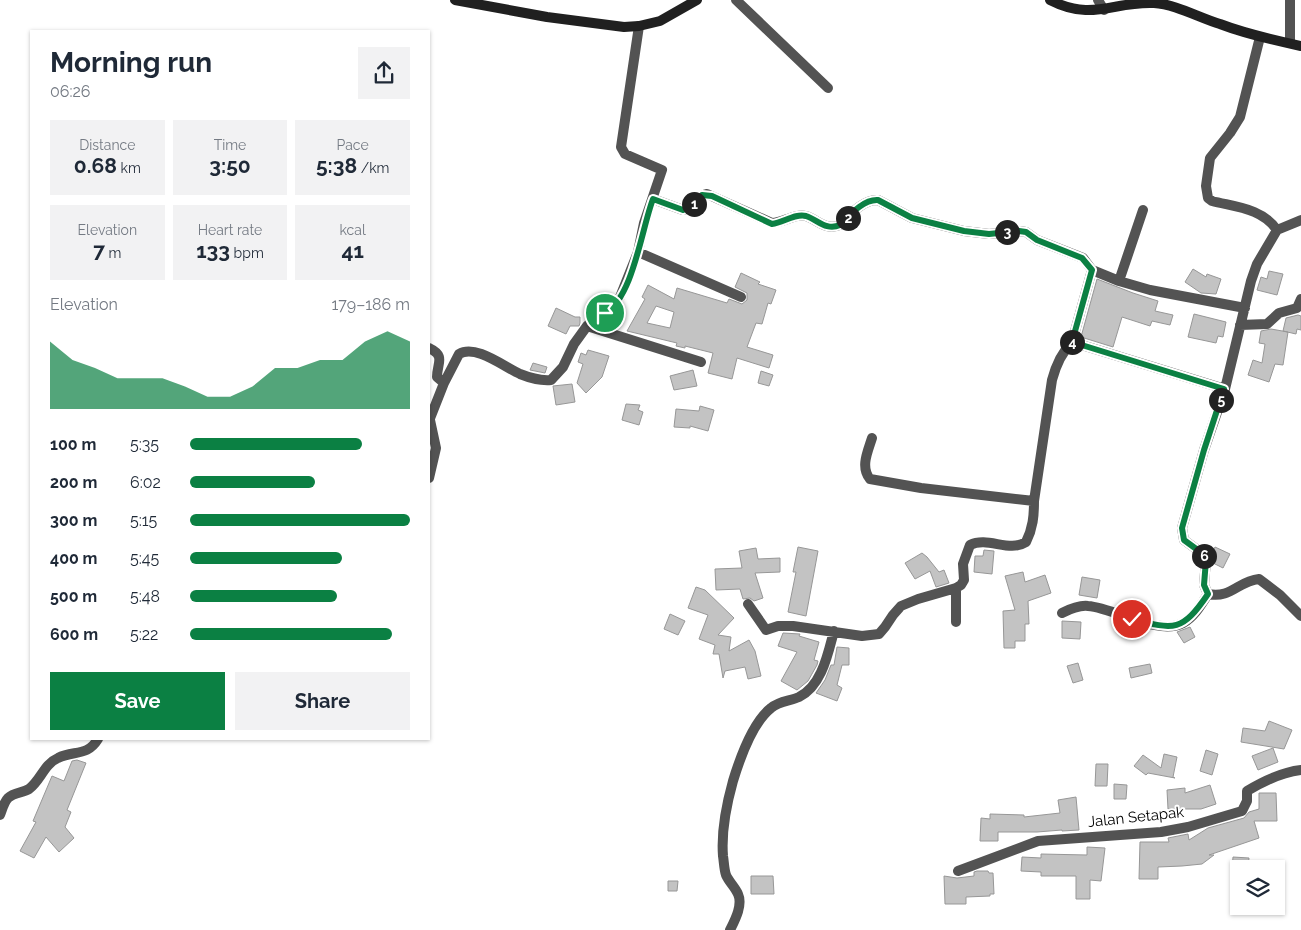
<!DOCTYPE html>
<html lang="en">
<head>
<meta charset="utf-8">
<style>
  :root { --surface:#fff; --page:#f2f2f3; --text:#1f2937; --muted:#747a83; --accent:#0b8043 }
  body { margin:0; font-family:Raleway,sans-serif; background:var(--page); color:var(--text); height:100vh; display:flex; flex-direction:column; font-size:19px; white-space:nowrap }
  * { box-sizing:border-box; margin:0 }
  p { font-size:16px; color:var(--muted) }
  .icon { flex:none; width:28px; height:28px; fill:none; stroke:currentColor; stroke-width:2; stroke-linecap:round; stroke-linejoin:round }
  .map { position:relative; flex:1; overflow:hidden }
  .details { position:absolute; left:30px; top:30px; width:400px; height:710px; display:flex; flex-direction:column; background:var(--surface); border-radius:0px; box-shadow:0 1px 4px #0004 }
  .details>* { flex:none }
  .controls { position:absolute; left:1230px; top:860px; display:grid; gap:10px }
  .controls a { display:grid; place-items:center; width:55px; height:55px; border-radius:0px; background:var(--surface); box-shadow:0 1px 4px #0004; font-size:25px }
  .pin { position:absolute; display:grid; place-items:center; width:42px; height:42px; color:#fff; margin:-21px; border:2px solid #fff; border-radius:50%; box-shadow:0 1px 5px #0007 }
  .km { position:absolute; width:25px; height:25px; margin:-12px; border-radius:50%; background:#222; color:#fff; font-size:14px; line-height:25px; text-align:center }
  .round { display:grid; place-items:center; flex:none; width:52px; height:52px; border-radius:0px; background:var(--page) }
  .head { display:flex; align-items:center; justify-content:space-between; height:85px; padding:0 20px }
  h1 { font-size:28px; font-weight:700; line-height:38px }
  .stats { display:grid; grid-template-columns:repeat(3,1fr); gap:8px; height:85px; padding:5px 20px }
  .stats div { display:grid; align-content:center; border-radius:0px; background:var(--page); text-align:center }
  .stats b { font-size:21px; font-weight:700 }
  .stats small { font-size:14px; font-weight:400 }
  .stats p { font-size:14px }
  .chart { height:140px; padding:10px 20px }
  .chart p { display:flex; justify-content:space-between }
  .chart svg { width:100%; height:90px; margin-top:5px; fill:var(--accent); opacity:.7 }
  .button { display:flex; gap:10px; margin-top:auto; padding:10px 20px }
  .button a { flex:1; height:58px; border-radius:0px; background:var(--accent); color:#fff; font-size:20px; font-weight:700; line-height:58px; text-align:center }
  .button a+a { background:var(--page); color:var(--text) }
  ul { padding:0 20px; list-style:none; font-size:16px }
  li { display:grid; grid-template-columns:80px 60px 1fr; align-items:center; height:38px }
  li i { height:12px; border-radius:6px; background:var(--accent) }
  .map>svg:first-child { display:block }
  .building { fill:#c3c3c3; stroke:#979797; fill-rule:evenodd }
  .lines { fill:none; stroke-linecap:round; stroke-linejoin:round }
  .minor { stroke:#535353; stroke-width:10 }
  .secondary { stroke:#202020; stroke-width:10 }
  .route-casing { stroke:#fff; stroke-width:10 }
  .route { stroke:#0b8043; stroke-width:6 }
  .labels { text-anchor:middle; stroke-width:4; stroke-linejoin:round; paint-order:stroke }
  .street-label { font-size:15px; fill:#000; stroke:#fff }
</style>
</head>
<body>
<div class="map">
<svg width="1301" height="930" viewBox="0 0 1301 930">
  <rect width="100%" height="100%" fill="#fff"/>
  <path class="building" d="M1193,269L1206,277L1207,274L1221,279L1216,294L1201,293L1185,282Z
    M1269,271L1283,274L1277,295L1257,290L1261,277L1267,279Z
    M741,273L760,282L758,284L776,290L771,304L768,303L762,324L756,323L747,347L773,355L769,368L737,358L732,379L708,373L713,353L685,346V348L676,346L677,343L627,331L645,299L642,297L648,285L674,299L677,288L727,303L729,299L742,304L747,300V293L735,287ZM656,306L674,312L670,328L647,323Z
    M1097,279L1133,293L1158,301L1155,311L1173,315L1170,325L1152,321L1150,326L1122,317L1113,347L1081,337Z
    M556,308L575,317H580V323L579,326H570L566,334L548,326Z
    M1194,314L1226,322L1223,337L1218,336L1216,343L1188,337Z
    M1298,315L1301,316V330L1297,329L1296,334L1283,331L1286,318Z
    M1271,329L1288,332L1283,365L1275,364L1269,382L1248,375L1253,360L1262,363L1265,344L1259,343L1261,331Z
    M588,350L609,356L602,377L586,393L577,383L583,364L578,362L581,353L586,355Z
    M533,363L547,367L545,373L530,370Z
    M693,370L697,386L674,390L670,376Z
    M761,371L773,375L769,386L758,383Z
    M572,384L575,402L556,405L553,386Z
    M626,404L640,405L638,410L643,412L639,425L622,420Z
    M700,406L714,410L708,431L690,426V428L674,427L676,409L699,411Z
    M798,547L818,551L806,616L788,612L796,572H793Z
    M1215,547L1230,554L1223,568L1213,563L1211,555Z
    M756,548L758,559L780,558V572L755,573L763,598L754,601L750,598L743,599L740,589L716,590L715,569L742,568L739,551Z
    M984,550L994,551L992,574L974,572L975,556H983Z
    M922,553L927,557L939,572L944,570L949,583L936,587L930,571L915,579L905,563Z
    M1023,572L1025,582L1045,575L1051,593L1028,601L1029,624H1025V641H1015V648H1004L1003,611L1015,610L1005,576Z
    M1082,577L1100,580L1097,598L1079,595Z
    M696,587L705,590L734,618L718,635L731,637L729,651L749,640L755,651L761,676L748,679L745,667L725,671L723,678L719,654H713L715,645L699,639L708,615L688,608Z
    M670,614L685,621L678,635L664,629Z
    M1062,621L1081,622L1080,639L1062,638Z
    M1190,627L1195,637L1184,643L1177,632Z
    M783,633L800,634L799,636L819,642L814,660L818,661L817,665L808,681L797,690L781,681L797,652L778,646Z
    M837,647L849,648V665H842L837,685L842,688L837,701L816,693L825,680L831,665H834Z
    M1078,663L1083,680L1073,683L1067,666Z
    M1150,664L1152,673L1131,678L1129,668Z
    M1269,721L1292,730L1284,749L1241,742L1243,728L1265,731Z
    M1273,748L1278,762L1258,770L1252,756Z
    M1206,750L1218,754L1212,775L1200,771Z
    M1164,754L1177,757L1173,777L1175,778L1148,773L1146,775L1134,766L1143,755L1161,768Z
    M77,760L86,763L67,810L71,812L65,827L74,838L59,852L46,837L34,858L20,851L36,822L33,821L52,776L64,781L72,761Z
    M1096,764H1108L1107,786H1095Z
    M1114,784L1127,785L1126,799H1114Z
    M1210,785L1216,804L1201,809H1168L1167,790L1185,788V793Z
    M1259,793H1276L1277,821H1254L1259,838L1209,855H1214L1202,864L1182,866L1158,867V879H1139L1140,842H1169L1168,838L1188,834L1189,840L1208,828L1244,818L1249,812L1259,809Z
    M1076,797L1079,830L1062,831V830L1037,832H998V841H980L981,818L990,819V814L1024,815V817L1060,813L1058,800Z
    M1087,847L1105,848L1101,881L1090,880V899H1076V876H1041V872L1021,871L1022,857L1041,858V854L1087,855Z
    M1233,857L1249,858L1248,869H1232Z
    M977,871H988L989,873H993L994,894H990V896L966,897V904H945L944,876L957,878L974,876V872Z
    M751,876H773L774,894H751Z
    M668,881H678L677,891H668Z"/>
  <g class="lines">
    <path class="minor" d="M736,0L828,88
      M1098,0L1104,10
      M1260,37L1240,117L1230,133L1210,158L1206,186L1208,198L1212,201C1235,207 1262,208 1277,230
      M1290,43V0
      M653,199L683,210C695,207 696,196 707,194L772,223C783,223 795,213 806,216C818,220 826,231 840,225C849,216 863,199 878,200L912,218L964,231L989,234L1019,231L1026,232L1037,240L1083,258L1092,270L1119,281L1150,290L1245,308
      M1301,220L1277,230L1257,264L1251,281L1225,389L1204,450L1182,528L1184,540L1199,551L1206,560L1204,585L1208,594C1231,599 1238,581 1259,579L1280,595L1301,616
      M638,252L741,297
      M1119,281L1143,210
      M1240,325L1267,324L1279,313L1297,308L1301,299
      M587,326L701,362
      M1072,342L1225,389
      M429,348C446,356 437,363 437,377L444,383
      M429,421L444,383L459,354C476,344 504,367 520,374C530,378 540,381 551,380L563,367L574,344L587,326L598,316L610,310L620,297L638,252L644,223L662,170L625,154L621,147L639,26
      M872,438C868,451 860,467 870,479L921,488L1034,501
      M429,478L436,448L430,420
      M956,588V622
      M748,604L766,630L778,626H793L862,636L879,634L885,627L893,615L901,606L918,599L956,588L961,585L964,580L963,564L970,545C988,536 1009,553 1026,542C1033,528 1034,516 1034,501L1052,380C1056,365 1061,353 1072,342L1092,270
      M1062,613C1070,609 1079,605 1088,606C1115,608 1158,636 1183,623C1194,617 1201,605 1208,594
      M0,815C2,810 4,802 8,798C14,792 23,793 29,789C41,780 44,764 58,758C74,750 87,757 98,739
      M958,871L1038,841L1161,832L1188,827L1242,811L1247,801V791C1262,782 1283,772 1301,770
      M730,930C735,920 743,905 738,894C735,887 729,882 726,875C724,869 724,862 723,856C721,830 726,806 733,781C740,758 752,723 771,708C779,701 790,701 799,697C822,686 828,653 834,631"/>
    <path class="secondary" d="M455,0L547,17L624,27L639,26L660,21L697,0
      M1050,0C1093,22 1113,1 1154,3C1175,4 1200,18 1220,24C1246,34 1273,40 1301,46"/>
  </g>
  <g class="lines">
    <g class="route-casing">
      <path id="route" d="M605,313C633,298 642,227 653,199L683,210L693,206L702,195L712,196L772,224C783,223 795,213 806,216C818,220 826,231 840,225C849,216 863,199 878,200L912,218L964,231L989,234L1019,231L1026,232L1037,240L1082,258L1092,270L1072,342L1224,389L1204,450L1182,528L1184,540L1199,551L1206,560L1204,585L1208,594C1182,632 1175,630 1132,619"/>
    </g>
    <use href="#route" class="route"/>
  </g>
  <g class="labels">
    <g class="street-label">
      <text transform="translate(1136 817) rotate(-6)" y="5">Jalan Setapak</text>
    </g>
  </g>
</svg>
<div class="controls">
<a><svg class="icon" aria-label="layers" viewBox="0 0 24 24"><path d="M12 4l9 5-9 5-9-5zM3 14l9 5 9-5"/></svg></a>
</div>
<div class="pin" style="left:605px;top:313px;background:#1e9e55"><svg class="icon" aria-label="arrive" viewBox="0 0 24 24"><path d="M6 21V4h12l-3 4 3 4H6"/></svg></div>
<div class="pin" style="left:1132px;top:619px;background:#d93025"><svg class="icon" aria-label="check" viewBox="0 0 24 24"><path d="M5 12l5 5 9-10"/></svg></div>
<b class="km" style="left:694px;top:204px">1</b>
<b class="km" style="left:848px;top:218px">2</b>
<b class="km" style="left:1007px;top:232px">3</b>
<b class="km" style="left:1072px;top:342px">4</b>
<b class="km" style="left:1221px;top:400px">5</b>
<b class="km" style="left:1204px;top:556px">6</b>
<section class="details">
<div class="head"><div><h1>Morning run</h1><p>06:26</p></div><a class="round"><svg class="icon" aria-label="share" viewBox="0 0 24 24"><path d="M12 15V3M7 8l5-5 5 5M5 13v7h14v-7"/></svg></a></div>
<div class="stats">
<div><p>Distance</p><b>0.68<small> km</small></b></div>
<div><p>Time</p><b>3:50</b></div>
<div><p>Pace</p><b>5:38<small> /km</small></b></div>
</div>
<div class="stats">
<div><p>Elevation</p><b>7<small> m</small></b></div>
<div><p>Heart rate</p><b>133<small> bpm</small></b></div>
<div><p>kcal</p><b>41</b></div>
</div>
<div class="chart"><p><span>Elevation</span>179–186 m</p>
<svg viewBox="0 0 160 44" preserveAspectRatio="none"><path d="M0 44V11L10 20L20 24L30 29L40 29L50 29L60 33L70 38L80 38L90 33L100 24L110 24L120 20L130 20L140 11L150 6L160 11V44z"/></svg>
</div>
<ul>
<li><b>100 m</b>5:35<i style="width:78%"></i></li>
<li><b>200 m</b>6:02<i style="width:57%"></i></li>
<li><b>300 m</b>5:15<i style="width:100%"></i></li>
<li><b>400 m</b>5:45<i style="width:69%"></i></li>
<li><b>500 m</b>5:48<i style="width:67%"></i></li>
<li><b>600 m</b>5:22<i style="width:92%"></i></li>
</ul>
<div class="button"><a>Save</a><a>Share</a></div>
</section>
</div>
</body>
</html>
